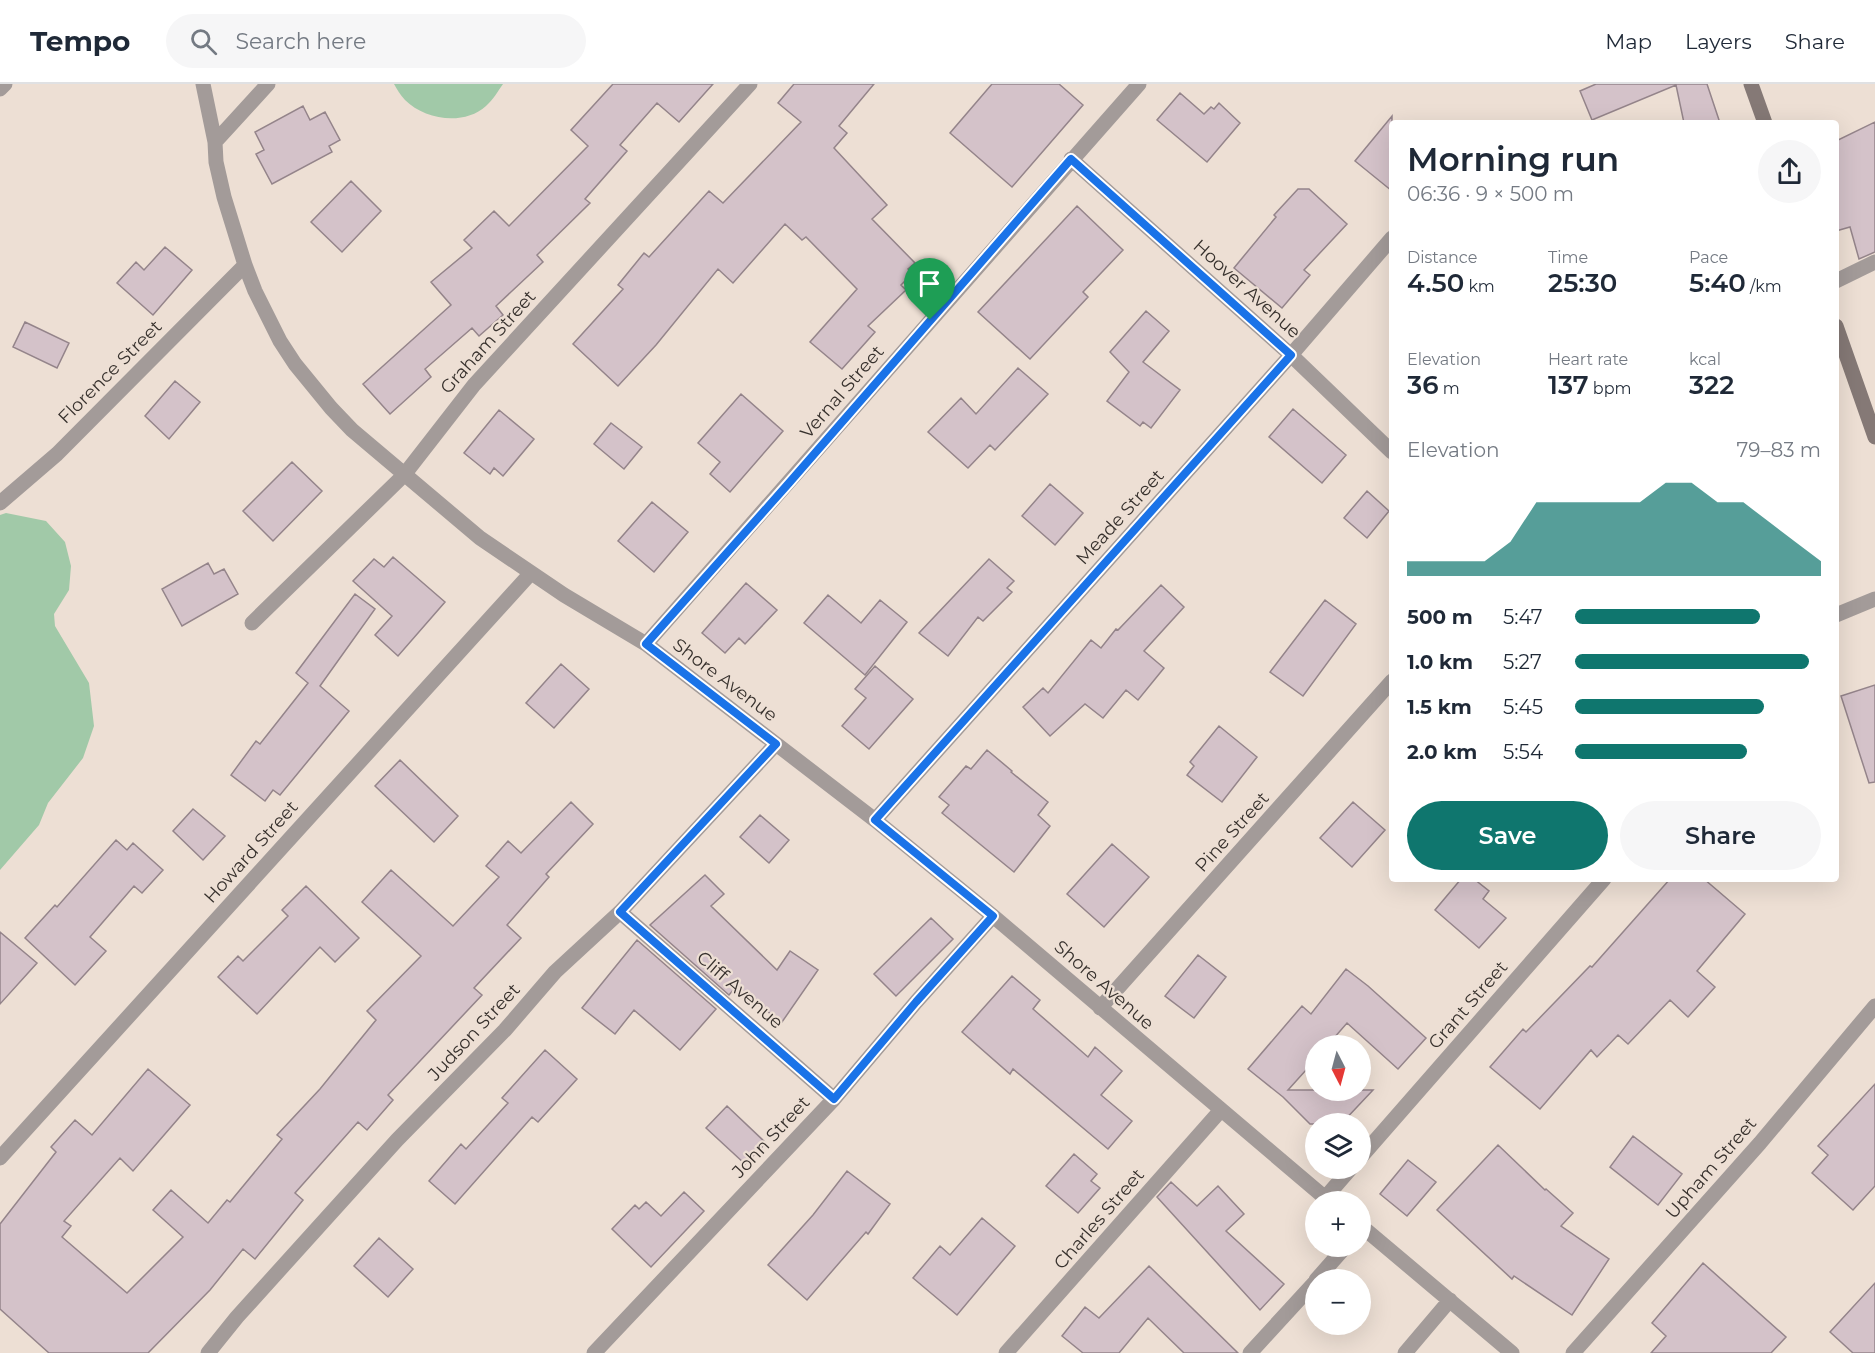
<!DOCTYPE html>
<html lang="en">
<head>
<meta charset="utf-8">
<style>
  :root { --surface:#fff; --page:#f6f6f7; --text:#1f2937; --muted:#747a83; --line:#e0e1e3; --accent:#0f766e }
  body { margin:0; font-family:Montserrat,sans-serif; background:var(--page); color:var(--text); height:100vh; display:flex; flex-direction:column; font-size:22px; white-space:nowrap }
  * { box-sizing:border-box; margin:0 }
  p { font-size:20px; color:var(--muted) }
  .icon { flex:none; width:33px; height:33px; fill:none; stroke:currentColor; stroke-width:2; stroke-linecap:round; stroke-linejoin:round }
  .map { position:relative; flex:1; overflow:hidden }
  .sheet { position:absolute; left:1389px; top:36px; width:450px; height:762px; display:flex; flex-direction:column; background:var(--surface); border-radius:6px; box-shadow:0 6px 24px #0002 }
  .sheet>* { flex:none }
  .needle { width:39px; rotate:174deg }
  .buttons { position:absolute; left:1305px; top:951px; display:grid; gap:12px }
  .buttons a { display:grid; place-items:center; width:66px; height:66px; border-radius:50%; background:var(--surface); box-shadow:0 6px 24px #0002; font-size:30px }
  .pin { position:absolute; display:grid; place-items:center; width:51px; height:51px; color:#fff; margin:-62px -26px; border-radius:50% 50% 50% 0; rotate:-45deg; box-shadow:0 0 6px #0007 }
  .pin .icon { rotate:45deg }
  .round { display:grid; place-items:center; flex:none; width:63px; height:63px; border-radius:32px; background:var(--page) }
  .head { display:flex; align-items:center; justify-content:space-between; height:102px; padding:0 18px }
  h1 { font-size:33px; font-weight:600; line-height:45px }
  .figures { display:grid; grid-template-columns:repeat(3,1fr); gap:9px; height:102px; padding:6px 18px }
  .figures div { display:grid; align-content:center }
  .figures b { font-size:26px; font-weight:600 }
  .figures small { font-size:16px; font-weight:400 }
  .figures p { font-size:16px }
  .chart { height:168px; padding:12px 18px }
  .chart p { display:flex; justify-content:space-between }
  .chart svg { width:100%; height:108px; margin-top:6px; fill:var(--accent); opacity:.7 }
  .action { display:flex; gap:12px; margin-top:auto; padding:12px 18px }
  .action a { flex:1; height:69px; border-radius:36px; background:var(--accent); color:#fff; font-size:24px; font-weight:600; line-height:69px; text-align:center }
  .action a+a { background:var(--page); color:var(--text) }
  ul { padding:0 18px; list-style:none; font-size:20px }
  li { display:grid; grid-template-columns:96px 72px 1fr; align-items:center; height:45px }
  li i { height:15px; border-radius:8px; background:var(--accent) }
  header { display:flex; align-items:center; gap:36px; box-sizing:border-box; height:84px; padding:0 30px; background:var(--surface); border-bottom:2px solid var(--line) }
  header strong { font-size:28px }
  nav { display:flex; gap:33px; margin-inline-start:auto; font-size:21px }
  .search { width:420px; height:54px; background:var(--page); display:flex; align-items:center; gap:15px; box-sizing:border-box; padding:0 21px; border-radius:33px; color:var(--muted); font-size:22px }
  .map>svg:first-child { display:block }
  .green { fill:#a1c9a8 }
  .building { fill:#d4c2c9; stroke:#94848a; stroke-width:1.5 }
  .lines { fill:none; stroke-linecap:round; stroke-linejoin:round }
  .street { stroke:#a39b99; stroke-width:15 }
  .secondary { stroke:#857976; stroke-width:15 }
  .route-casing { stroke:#fff; stroke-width:12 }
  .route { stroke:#1a73e8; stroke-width:8 }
  .labels { text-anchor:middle; stroke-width:4.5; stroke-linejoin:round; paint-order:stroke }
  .street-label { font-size:18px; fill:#37312d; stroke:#eddfd4 }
</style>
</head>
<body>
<header>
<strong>Tempo</strong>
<div class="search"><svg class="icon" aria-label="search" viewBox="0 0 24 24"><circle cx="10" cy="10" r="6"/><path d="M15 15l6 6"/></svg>Search here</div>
<nav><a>Map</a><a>Layers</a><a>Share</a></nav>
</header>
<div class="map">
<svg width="1875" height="1269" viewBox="0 0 1875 1269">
  <rect width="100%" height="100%" fill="#eddfd4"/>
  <path class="green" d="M394,0H503C498,7 493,16 486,22C464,42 425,36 405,16C400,11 397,5 394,0Z
    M6,429L46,437L65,458L71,482L69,506L54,530L55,542L89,599L94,642L83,674L48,719L39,741L0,786V431Z"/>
  <path class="building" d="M613,0H713L679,38L657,19L620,61L627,67L585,115L590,119L537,171L543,178L496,222L503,231L479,252L472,244L425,285L431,293L390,330L363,300L451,221L431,198L472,164L464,156L494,127L509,142L588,62L571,46Z
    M794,0H874L839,42L847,49L834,64L887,121L872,135L915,179L908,185L913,189L901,201L906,206L868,242L875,248L842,285L810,258L857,205L806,153L802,156L785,140L733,199L718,185L656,261L618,302L573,260L623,205L618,201L644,169L649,173L709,107L723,119L801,38L778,19Z
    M992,0H1059L1083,21L1012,103L950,49Z
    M1596,0H1707L1720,39H1684L1676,1L1592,36L1580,7Z
    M1180,9L1204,30L1211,23L1214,25L1219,19L1240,39L1207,78L1157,36Z
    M303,22L310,36L325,28L340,56L329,62L332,68L272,100L256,70L264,66L255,48Z
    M1392,32V107L1355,77Z
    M1875,38V168L1859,175L1850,143L1836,147V57Z
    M351,97L381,127L342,168L311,138Z
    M1298,105H1309L1347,140L1304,186L1310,191L1282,224L1234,184L1276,133L1274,131Z
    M1077,122L1123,166L1083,208L1088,213L1030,275L978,228Z
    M165,163L192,186L153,231L117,199L136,178L144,186Z
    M1146,227L1169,247L1143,278L1180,306L1151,344L1143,338L1140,342L1107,317L1129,288L1110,268Z
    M25,238L69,259L57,284L13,263Z
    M1018,284L1048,310L995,366L990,361L968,384L928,348L961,314L976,330Z
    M175,297L200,318L169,355L145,332Z
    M741,310L783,347L730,408L710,390L720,378L698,359Z
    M1293,325L1346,371L1322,399L1269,353Z
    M499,326L534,355L503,392L494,384L490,390L464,369Z
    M611,339L642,363L624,385L594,360Z
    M292,378L322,407L273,457L243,427Z
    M1050,400L1083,429L1055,461L1022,432Z
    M1367,407L1389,427L1367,454L1344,434Z
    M652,418L688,448L654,488L618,457Z
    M393,473L445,518L398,572L375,551L392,532L353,497L374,475L384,483Z
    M989,475L1014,497L1007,504L1012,508L983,537L978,533L948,572L919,549Z
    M208,479L214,490L224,485L238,510L182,542L162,505Z
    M746,499L777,526L745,560L739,554L725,569L702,549Z
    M1161,501L1184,523L1144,567L1164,584L1138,616L1126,606L1103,634L1085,620L1050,652L1023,623L1043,604L1048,609L1091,556L1101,564L1116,545L1118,546Z
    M355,510L375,525L320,602L349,627L280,711L273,706L265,717L231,691L256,657L260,660L308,599L296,589Z
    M828,511L861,539L880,516L907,538L865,591L804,539Z
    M1325,516L1356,540L1303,612L1270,588Z
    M561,580L589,605L554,644L526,619Z
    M875,582L913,615L869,665L842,642L866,614L855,605Z
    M1875,601V698L1869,699L1841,612Z
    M1219,642L1257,673L1222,718L1187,691L1194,682L1190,678Z
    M987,666L1012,687L1011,688L1048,718L1038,731L1050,742L1014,788L942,729L949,721L939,713L966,682L971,685Z
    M400,676L458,732L434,758L375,702Z
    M571,718L593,740L546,790L549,793L507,841L521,854L474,904L482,911L388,1011L393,1016L367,1046L358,1038L295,1109L303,1116L255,1175L243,1165L210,1206L148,1269H49L0,1225V1140L56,1068L51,1063L75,1036L92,1051L148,985L190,1021L133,1087L120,1074L64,1137L71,1142L62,1153L127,1209L183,1153L153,1126L171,1106L208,1139L227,1116L230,1118L282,1055L277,1051L320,1005L376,936L367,927L421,872L362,818L391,786L453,842L499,793L486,782L508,757L521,769Z
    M1353,718L1385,746L1352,783L1320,754Z
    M193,725L225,752L203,776L173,747Z
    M760,731L789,756L769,779L740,753Z
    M116,756L127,766L133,759L163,786L142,809L134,802L90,853L106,867L75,901L25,854L55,821L57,823Z
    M1112,760L1149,793L1104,843L1067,810Z
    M705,791L724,810L711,822L777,886L790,867L818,886L782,938L735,904L729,911L650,841Z
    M1461,795H1474L1489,807L1483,815L1506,834L1479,864L1435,826Z
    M1670,795H1704L1745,830L1697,887L1715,903L1688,933L1670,916L1628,960L1618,951L1597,973L1591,966L1540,1025L1490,983L1523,945L1526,948L1590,882L1592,883Z
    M306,802L359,854L335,878L320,863L257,930L218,893L238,872L243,877L288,832L282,826Z
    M931,834L953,855L896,912L874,890Z
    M0,848L37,879L0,920Z
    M637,856L716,925L680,966L634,926L615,950L582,924Z
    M1198,871L1226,893L1194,934L1165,912Z
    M1346,885L1368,902L1426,954L1398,985L1347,939L1327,962H1316V975L1288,1006H1373L1341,1040H1310L1283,1013L1248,985L1302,922L1311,930Z
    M1012,892L1040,916L1033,925L1088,973L1095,963L1122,987L1101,1011L1132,1037L1108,1065L1013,985L1010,990L962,948Z
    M545,966L577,995L538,1038L532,1033L455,1120L429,1097L461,1060L466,1065L508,1019L502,1014Z
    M1875,1000V1102L1853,1126L1812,1089L1828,1071L1818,1062Z
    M727,1022L766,1059L745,1080L706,1044Z
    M1633,1052L1682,1090L1658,1121L1610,1083Z
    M1498,1061L1545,1106L1546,1105L1573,1129L1561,1142L1609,1175L1572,1231L1514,1192L1512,1195L1437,1126Z
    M1074,1070L1097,1090L1091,1097L1100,1104L1078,1129L1046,1102Z
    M1408,1076L1436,1098L1407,1132L1380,1110Z
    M847,1087L890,1120L868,1150L866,1148L807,1216L768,1181L813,1131Z
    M1171,1098L1197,1122L1218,1102L1244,1130L1226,1147L1284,1200L1260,1226L1157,1113Z
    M684,1108L704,1127L651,1183L612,1145L635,1121L639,1125L646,1118L661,1132Z
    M982,1134L1015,1162L957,1231L913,1194L940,1162L950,1171Z
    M379,1154L413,1185L388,1213L354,1182Z
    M1703,1179L1786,1253L1771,1269H1651L1666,1252L1652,1239Z
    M1149,1182L1238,1269H1184L1148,1234L1119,1269H1083L1062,1252L1085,1223L1099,1234Z
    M1875,1199V1269H1853L1830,1248Z"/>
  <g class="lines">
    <path class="street" d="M203,0L215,58L216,78L224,113L245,181L255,207L280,257L295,280L331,324L352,346L480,454L564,511L646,560L875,736L993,832L1330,1118
      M0,5L5,0
      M215,58L268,0
      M1071,75L1291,271L1392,368
      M1836,197L1875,178
      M0,419L57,370L245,181
      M1836,531L1875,515
      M252,539L404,391L474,301L750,0
      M646,560L1139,0
      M875,736L1291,271L1392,154
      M620,828L834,1015
      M1100,924L1392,597
      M0,1074L531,489
      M1360,1074L1604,795
      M1325,1114L1351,1084
      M1360,1141L1512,1269
      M1316,1196L1346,1162
      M208,1269L237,1233L397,1056L505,946L555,888L620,828L776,660
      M594,1269L834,1015L916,918L993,832
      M1006,1269L1221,1026
      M1250,1269L1316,1197
      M1405,1269L1450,1216
      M1573,1269L1760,1059L1875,922"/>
    <path class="secondary" d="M1751,0L1765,39
      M1836,242L1875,353"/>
  </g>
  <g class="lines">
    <g class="route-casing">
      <path id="route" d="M1071,75L1291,271L875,736L993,832L916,918L834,1015L620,828L776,660L646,560L789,399Z"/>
    </g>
    <use href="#route" class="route"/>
  </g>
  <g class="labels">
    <g class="street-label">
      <text transform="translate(1247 205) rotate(42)" y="6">Hoover Avenue</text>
      <text transform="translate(488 258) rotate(-48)" y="6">Graham Street</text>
      <text transform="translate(110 288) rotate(-45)" y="6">Florence Street</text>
      <text transform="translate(842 308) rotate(-49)" y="6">Vernal Street</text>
      <text transform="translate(1120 433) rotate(-48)" y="6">Meade Street</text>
      <text transform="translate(725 596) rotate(37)" y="6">Shore Avenue</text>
      <text transform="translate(1232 748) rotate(-48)" y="6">Pine Street</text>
      <text transform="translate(251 768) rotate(-48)" y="6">Howard Street</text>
      <text transform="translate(1104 901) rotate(41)" y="6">Shore Avenue</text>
      <text transform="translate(740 906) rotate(41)" y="6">Cliff Avenue</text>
      <text transform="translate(1468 921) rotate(-49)" y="6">Grant Street</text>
      <text transform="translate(474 948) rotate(-47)" y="6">Judson Street</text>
      <text transform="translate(771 1053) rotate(-47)" y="6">John Street</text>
      <text transform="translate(1711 1084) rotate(-49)" y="6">Upham Street</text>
      <text transform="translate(1099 1135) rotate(-49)" y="6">Charles Street</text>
    </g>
  </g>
</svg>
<div class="buttons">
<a><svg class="needle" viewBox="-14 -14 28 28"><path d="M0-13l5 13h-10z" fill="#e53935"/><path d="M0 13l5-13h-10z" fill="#747a83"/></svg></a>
<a><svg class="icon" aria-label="layers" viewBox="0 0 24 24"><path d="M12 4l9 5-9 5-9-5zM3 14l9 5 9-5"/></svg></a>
<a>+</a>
<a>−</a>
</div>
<div class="pin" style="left:930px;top:236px;background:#1e9e55"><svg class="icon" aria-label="arrive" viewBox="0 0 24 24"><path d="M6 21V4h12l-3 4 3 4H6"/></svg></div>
<section class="sheet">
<div class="head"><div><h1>Morning run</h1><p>06:36 · 9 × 500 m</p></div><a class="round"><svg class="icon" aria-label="share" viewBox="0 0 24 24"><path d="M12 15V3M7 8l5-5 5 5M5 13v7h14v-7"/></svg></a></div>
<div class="figures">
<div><p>Distance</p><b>4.50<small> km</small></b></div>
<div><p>Time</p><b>25:30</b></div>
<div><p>Pace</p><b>5:40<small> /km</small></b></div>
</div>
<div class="figures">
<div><p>Elevation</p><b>36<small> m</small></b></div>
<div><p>Heart rate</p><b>137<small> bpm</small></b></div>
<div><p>kcal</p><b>322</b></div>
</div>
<div class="chart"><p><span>Elevation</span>79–83 m</p>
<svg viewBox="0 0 160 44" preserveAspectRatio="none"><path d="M0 44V38L10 38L20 38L30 38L40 30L50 14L60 14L70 14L80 14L90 14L100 6L110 6L120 14L130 14L140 22L150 30L160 38V44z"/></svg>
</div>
<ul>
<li><b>500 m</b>5:47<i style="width:75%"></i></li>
<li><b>1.0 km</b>5:27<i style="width:95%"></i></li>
<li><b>1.5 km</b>5:45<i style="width:77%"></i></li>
<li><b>2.0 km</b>5:54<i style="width:70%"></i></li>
</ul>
<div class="action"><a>Save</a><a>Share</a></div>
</section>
</div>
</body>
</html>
